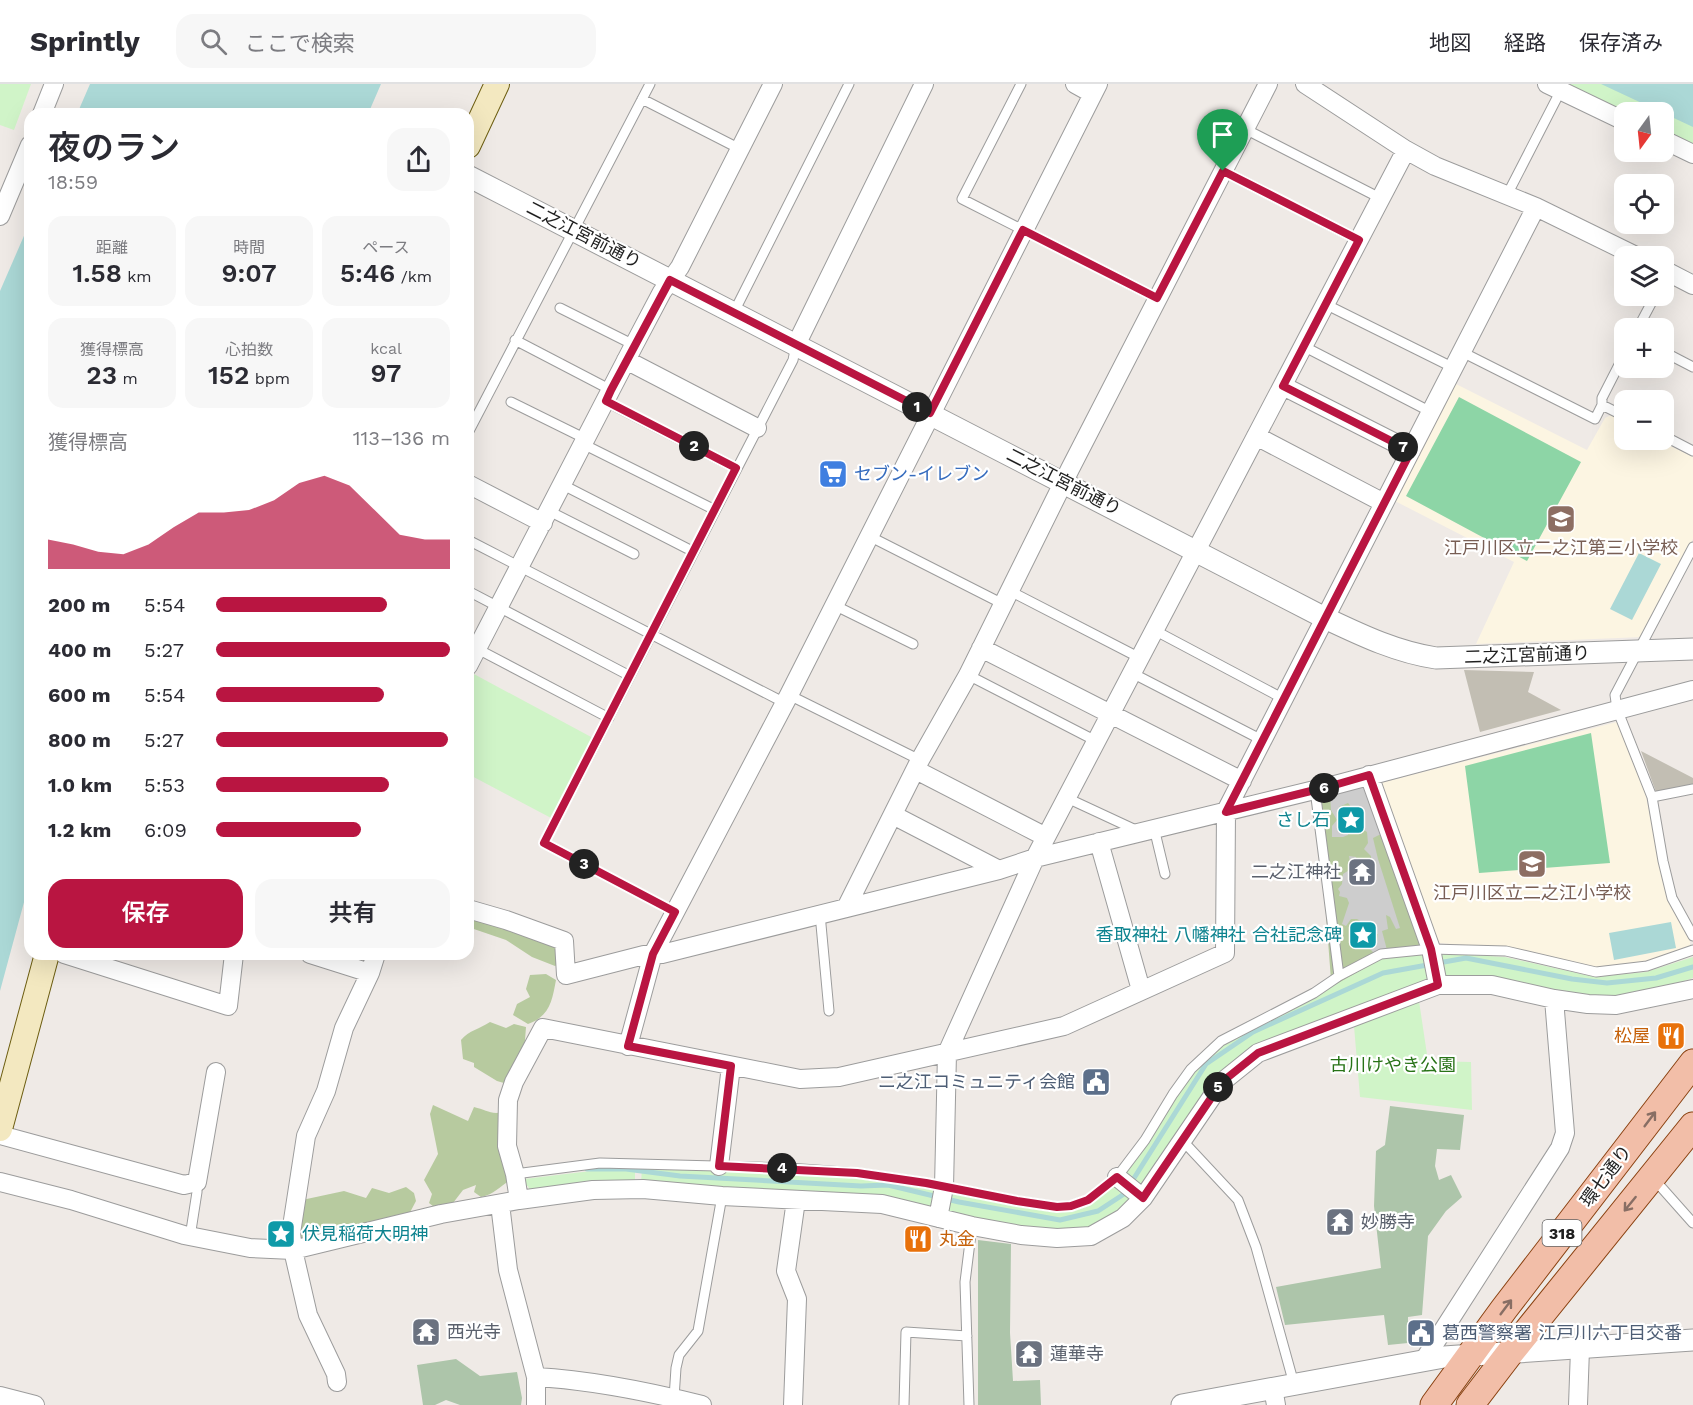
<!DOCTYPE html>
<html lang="ja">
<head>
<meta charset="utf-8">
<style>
  :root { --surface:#fff; --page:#f7f7f7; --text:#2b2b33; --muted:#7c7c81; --line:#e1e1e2; --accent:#b91541 }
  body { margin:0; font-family:"Work Sans","Noto Sans JP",sans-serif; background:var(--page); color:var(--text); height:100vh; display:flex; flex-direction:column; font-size:22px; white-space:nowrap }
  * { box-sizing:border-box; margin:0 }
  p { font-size:20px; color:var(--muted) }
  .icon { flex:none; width:33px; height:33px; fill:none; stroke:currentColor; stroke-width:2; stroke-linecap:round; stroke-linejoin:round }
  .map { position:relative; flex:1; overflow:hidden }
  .sheet { position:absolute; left:24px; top:24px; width:450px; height:852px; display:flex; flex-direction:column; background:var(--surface); border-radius:18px; box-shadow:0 6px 24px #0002 }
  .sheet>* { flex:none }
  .needle { width:39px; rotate:195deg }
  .buttons { position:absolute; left:1614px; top:18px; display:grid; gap:12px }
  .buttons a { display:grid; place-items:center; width:60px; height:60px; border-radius:12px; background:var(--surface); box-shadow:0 6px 24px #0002; font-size:30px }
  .pin { position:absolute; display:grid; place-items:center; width:51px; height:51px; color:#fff; margin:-62px -26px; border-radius:50% 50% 50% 0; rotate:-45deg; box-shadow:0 0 6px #0007 }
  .pin .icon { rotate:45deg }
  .km { position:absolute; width:30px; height:30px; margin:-15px; border-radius:50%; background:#222; color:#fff; font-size:16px; line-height:30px; text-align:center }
  .round { display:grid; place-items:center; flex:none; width:63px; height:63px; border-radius:18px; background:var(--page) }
  .summary { display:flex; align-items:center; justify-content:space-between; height:102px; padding:0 24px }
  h1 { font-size:33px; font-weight:600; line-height:45px }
  .stats { display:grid; grid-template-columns:repeat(3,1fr); gap:9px; height:102px; padding:6px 24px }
  .stats div { display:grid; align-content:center; border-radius:15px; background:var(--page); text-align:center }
  .stats b { font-size:26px; font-weight:600 }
  .stats small { font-size:16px; font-weight:400 }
  .stats p { font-size:16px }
  .chart { height:168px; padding:12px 24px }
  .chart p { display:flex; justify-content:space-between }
  .chart svg { width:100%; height:108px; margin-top:6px; fill:var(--accent); opacity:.7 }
  .primary-button { display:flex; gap:12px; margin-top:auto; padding:12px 24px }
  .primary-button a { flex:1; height:69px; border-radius:18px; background:var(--accent); color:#fff; font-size:24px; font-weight:600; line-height:69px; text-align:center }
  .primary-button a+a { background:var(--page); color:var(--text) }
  ul { padding:0 24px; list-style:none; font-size:20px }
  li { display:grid; grid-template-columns:96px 72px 1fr; align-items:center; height:45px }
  li i { height:15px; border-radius:8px; background:var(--accent) }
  header { display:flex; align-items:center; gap:36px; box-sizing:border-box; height:84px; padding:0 30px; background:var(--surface); border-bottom:2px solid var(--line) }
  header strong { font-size:28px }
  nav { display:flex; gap:33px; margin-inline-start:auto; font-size:21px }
  .search { width:420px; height:54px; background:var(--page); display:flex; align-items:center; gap:15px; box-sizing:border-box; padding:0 21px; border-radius:18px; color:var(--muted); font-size:22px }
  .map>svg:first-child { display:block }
  .education { fill:#fcf5e2 }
  .religious { fill:#cdcdcd }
  .construction { fill:#c2beb3 }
  .forest { fill:#b7ca9f }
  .cemetery { fill:#adc5aa }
  .park { fill:#d0f4c8 }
  .pitch { fill:#8dd5a6 }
  .water { fill:#abd8d6 }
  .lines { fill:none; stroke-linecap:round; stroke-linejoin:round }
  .stream { stroke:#abd8d6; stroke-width:5 }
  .service-casing { stroke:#9c9c9c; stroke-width:11 }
  .minor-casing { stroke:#9c9c9c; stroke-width:20 }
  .tertiary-casing { stroke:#9c9c9c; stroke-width:23 }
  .secondary-casing { stroke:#6c5d10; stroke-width:26 }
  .primary-casing { stroke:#8a4110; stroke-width:29 }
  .service { stroke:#fff; stroke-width:9 }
  .minor { stroke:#fff; stroke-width:18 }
  .tertiary { stroke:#fff; stroke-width:21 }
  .secondary { stroke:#f3e8c0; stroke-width:24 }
  .primary { stroke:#f2bea8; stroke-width:27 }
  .oneway { stroke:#886e64 }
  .route-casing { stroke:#fff; stroke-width:12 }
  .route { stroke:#b91541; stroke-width:8 }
  .labels { text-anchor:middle; stroke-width:4.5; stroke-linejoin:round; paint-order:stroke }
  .shield { fill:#fff; stroke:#626262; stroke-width:1.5 }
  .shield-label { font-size:16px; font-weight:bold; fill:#1f1f1f }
  .street-label { font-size:18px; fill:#1f1f1f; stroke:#fff }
  .shop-label { font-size:18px; fill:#366cbe; stroke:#fff; text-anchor:start }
  .education-label { font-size:18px; fill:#785e54; stroke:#fff }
  .culture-label { font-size:18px; fill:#0d838f; stroke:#fff; text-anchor:end }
  .worship-label { font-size:18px; fill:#5b616d; stroke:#fff; text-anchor:start }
  .food-label { font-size:18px; fill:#c56008; stroke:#fff; text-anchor:end }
  .park-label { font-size:18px; fill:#287317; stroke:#fff }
  .service-label { font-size:18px; fill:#4e5e75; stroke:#fff; text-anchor:end }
</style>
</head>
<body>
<header>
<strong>Sprintly</strong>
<div class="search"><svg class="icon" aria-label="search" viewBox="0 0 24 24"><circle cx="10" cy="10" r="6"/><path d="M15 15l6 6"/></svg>ここで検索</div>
<nav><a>地図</a><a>経路</a><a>保存済み</a></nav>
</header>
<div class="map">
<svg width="1693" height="1321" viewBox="0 0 1693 1321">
  <rect width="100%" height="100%" fill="#efeae6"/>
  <path class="education" d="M1452,298L1587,366L1605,334L1611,331L1624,338V356H1658L1693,373V455L1642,553L1476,560L1514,478L1391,415Z
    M1617,638L1644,703L1667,814L1690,856V862L1647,880L1601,885L1489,863L1440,859L1429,850L1377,700Z"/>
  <path class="religious" d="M1365,700L1421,861L1343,886L1319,715Z"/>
  <path class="construction" d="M1464,586L1534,588L1528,608L1561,626L1480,648Z
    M1641,667L1693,694V701L1656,708Z"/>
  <path class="forest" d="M1330,710L1331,726L1337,736L1332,742V753H1343L1348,751V743L1343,745C1338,740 1338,730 1339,723L1348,719C1354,726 1359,732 1357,741L1367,748L1368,759L1364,765L1371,772V784L1361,787L1356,773L1349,772L1351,785L1343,790L1342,800L1338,805L1340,808L1339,812L1347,814L1349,819L1342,840L1346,842L1351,835H1357L1364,839L1366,848L1378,850L1377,858H1373L1370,865L1375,870L1387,866L1382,847L1388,845L1386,831L1390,833L1396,845L1400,844L1378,775L1373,754L1379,751H1385L1419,839L1422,870L1347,913L1331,896L1317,712Z
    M468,830L558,860L561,878L555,882L532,873L506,856L468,843Z
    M546,890L556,896C552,917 550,932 528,940L513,931L517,920L530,913L526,905L530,891Z
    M490,938L506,944L514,940L526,943L523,982L518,1003L497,997L474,983V979L463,975L461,956C469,946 480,945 490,938Z
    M433,1021L468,1037L474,1023C487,1026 492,1032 506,1027L512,1095C500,1102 495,1110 481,1113L474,1108L476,1101L463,1106L453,1119L438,1126L429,1119L432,1110L424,1096L438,1070L430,1030Z
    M406,1103L414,1109L416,1117L407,1134L307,1157L299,1152L302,1116L344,1107L366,1114L372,1104L389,1109Z"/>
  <path class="cemetery" d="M1390,1022L1464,1031L1460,1066L1437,1065L1435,1082L1439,1096L1451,1091L1462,1113L1446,1127L1428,1152L1422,1231L1408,1233V1259L1388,1261L1384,1231L1285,1241L1276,1203L1381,1184L1374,1122L1376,1067L1385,1061Z
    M978,1156L1011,1160L1010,1249L1013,1297L1040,1296L1041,1321H978Z
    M456,1275L480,1292L517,1288L522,1314L521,1321H460L446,1316L435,1321H423L417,1281Z"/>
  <path class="park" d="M0,0H31L14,46L0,41Z
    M1553,0H1693V68L1664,54V28H1624Z
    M472,589L593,654L553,735L468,690V601Z
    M1435,869L1505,873L1595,893L1646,888L1693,873V894L1657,906L1606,914L1497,895L1332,932L1300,943L1254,964L1176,1053L1120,1130L1089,1146H1045L952,1129L641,1100L642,1083L849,1092L889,1096L1003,1118L1073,1124L1093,1118L1114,1101L1193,988L1226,958L1300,921L1382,874Z
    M1419,917L1428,977L1471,978L1472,1026L1360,1013L1354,942Z
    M608,1085L635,1087V1096L592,1098L529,1105L528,1102H525L524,1095Z"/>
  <path class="pitch" d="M1459,313L1581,378L1527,477L1406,412Z
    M1591,649L1610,779L1479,789L1465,682Z"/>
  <path class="water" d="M90,0H381L368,30H77Z
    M1601,0H1693V43Z
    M30,138V796L0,907V207Z
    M1639,469L1661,480L1632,536L1610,525Z
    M1671,838L1676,864L1614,876L1609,849Z"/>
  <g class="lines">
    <path class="stream" d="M587,1085H626L680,1092L755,1096L861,1102L888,1101L959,1118L1060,1136L1098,1127L1124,1110L1206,980L1253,948L1383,889L1466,874L1572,895L1607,899L1656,894L1693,883"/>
    <g class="service-casing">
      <path id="service" d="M1021,0L962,115L1157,214
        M642,15L740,65
        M1245,45L1380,114
        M1223,87L1359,156
        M1507,111L1561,6
        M1325,220L1454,284
        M560,224L634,261
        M734,228L849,0
        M1638,244L1655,212
        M515,256L611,306
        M1303,262L1431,328
        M1462,268L1595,335L1602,321L1624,332
        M1664,268L1693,283
        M605,317L736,384
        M511,318L586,355
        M1602,321V314L1624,271
        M468,349L650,0
        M1664,352L1693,367
        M583,360L715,426
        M563,401L694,468
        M549,427L634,470
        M869,452L1003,520
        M468,456L785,619
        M1693,463L1615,611L1617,625L1652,713L1663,777L1672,814L1693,852
        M468,507L630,592
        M1010,507L1140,574
        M834,521L913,560
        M1154,546L1284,615
        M468,560L609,634
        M1132,589L1262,656
        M968,591L1096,657
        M789,611L920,676
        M1315,706L1339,892
        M1652,713L1693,705
        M1067,714L1138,747
        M1154,744L1165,790
        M675,828L544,759L793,276L796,261
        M820,830L829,927
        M1182,1056L1238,1116L1256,1163L1294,1300
        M515,1090L600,1079L789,1084L857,1089L926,1099L1017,1117L1057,1123L1071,1122L1088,1116L1117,1093L1145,1056L1173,1010L1191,985L1221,957L1314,909L1339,892L1381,870L1431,865L1506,867L1596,888L1647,882L1693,866
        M1653,1094L1693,1139
        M190,1153L197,1108V1098
        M674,1314L676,1284L679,1271L698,1247L722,1112
        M904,1321L906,1248L967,1252
        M969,1321L965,1198L972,1142"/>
    </g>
    <g class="minor-casing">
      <path id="minor" d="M1075,0L1093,10
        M1305,0L1406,66L1435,82L1536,123L1636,172
        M1547,0L1624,37
        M42,30L54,0
        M1664,56L1693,70
        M0,132L30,61
        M1664,186L1693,201
        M796,261L924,0
        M626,276L757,344
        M1283,302L1411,367
        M1256,352L1384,419
        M468,400L543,439
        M981,564L1242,697
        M468,582L634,261L662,208L680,183L773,0
        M916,686L1046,753
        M1369,691L1431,865L1438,901
        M893,731L999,786
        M1099,758L1141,906
        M846,824L920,676L968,591L1070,385L1268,0
        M468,825L506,836L564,857L566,891L644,871L662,870L999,786L1035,774L1331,702L1693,606
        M64,870L228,922L234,870
        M310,870L370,889L376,870
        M628,962L653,870L789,611L1098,0
        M0,1051L184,1101L197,1098L216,988
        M719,1082L731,982
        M1117,1093L1143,1114
        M0,1098L71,1116L184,1151L250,1164L293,1166L441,1130L519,1116L593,1106L643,1105L722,1112L882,1120L972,1142L1021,1151L1057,1154L1091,1152L1123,1134L1143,1114L1222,998L1258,969L1438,901H1492L1554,915L1588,920L1616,921L1693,905
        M519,1116L515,1090L507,1062L508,1016L514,998L543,944L800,995L839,993L1064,942L1225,869L1226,727L1536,123
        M500,1120L508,1186L536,1293V1321
        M938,1134L944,1103L947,969L1035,774L1406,66
        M1424,1276L1560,1064L1565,1049L1554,915
        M536,1293C589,1296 650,1308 702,1321
        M337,1298L336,1290L308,1231L293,1166L291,1149L306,1052L326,1007L344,944L370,889
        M1273,1304L1276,1321
        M0,1312L35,1321
        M793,1321L797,1215L786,1187L796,1116
        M1578,1321L1580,1265"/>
    </g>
    <g class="tertiary-casing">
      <path id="tertiary" d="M468,92L1325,534C1361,551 1396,568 1436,574L1693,565
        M1182,1321L1444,1273L1693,1256"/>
    </g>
    <g class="secondary-casing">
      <path id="secondary" d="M468,62L497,0
        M0,1045L47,870"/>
    </g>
    <g class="primary-casing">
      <path id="primary" d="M1434,1321L1504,1225L1693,979
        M1470,1321L1509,1270L1693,1042"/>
    </g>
    <use href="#service" class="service"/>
    <use href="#minor" class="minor"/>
    <use href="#tertiary" class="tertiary"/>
    <use href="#secondary" class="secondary"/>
    <use href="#primary" class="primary"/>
  </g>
  <defs><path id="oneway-shaft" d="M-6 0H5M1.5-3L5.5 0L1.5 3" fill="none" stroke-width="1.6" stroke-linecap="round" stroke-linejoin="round" transform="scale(1.5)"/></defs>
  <g class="oneway">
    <use href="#oneway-shaft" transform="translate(1650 1035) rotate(-53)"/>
    <use href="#oneway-shaft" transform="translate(1630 1120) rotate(129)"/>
    <use href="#oneway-shaft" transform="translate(1506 1223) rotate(-53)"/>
  </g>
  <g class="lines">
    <g class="route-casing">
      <path id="route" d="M1223,87L1359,156L1283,302L1411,367L1226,728L1331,702L1369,691L1431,865L1438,901L1258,969L1222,998L1143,1114L1117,1093L1088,1116L1071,1122L1057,1123L1017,1117L926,1099L857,1089L719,1082L731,982L628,962L653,870L675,828L544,759L736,384L606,317L611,306L670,196L930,329L1023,146L1157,214Z"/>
    </g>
    <use href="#route" class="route"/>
  </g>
  <defs>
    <g id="supermarket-square" transform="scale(1.5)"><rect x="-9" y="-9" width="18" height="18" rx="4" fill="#3f7fe0" stroke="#fff"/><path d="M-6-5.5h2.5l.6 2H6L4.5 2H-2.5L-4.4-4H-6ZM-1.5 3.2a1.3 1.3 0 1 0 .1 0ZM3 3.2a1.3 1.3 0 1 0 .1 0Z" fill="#fff"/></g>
    <g id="school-square" transform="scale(1.5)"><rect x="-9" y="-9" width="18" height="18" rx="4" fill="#8d6e63" stroke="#fff"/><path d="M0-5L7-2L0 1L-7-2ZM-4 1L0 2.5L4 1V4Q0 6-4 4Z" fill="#fff"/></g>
    <g id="sight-square" transform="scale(1.5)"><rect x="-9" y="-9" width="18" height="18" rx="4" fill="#0f9aa8" stroke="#fff"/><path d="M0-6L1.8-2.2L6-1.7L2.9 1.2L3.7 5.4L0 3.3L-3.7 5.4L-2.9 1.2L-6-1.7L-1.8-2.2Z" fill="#fff"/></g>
    <g id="temple-square" transform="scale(1.5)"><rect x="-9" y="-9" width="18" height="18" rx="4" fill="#6b7280" stroke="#fff"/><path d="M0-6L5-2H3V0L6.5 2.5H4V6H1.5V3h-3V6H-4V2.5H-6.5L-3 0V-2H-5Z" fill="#fff"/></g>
    <g id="restaurant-square" transform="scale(1.5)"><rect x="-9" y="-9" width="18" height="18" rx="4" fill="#e8710a" stroke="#fff"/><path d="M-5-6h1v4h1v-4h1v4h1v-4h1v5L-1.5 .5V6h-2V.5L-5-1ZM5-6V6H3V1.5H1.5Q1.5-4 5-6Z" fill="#fff"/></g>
    <g id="civic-square" transform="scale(1.5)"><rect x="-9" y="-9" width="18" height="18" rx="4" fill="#5c6f8a" stroke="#fff"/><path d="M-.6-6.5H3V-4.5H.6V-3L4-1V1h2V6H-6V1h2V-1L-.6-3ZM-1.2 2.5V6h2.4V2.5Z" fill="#fff"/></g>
  </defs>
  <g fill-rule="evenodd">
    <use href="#supermarket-square" x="833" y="390"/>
    <use href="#school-square" x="1561" y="435"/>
    <use href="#sight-square" x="1351" y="736"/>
    <use href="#school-square" x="1532" y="780"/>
    <use href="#temple-square" x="1362" y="788"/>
    <use href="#sight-square" x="1363" y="851"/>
    <use href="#restaurant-square" x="1671" y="952"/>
    <use href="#civic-square" x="1096" y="998"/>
    <use href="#temple-square" x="1340" y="1138"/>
    <use href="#sight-square" x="281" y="1150"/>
    <use href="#restaurant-square" x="918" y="1155"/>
    <use href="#temple-square" x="426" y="1248"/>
    <use href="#civic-square" x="1421" y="1249"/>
    <use href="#temple-square" x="1029" y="1270"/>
  </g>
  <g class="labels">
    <rect class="shield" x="1542.5" y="1136" width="39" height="26" rx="4.5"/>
    <g class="shield-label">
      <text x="1562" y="1155">318</text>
    </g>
    <g class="street-label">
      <text transform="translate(584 151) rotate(27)" y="6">二之江宮前通り</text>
      <text transform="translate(1064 398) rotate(27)" y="6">二之江宮前通り</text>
      <text transform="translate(1527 571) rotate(-2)" y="6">二之江宮前通り</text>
      <text transform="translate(1606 1092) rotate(-53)" y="6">環七通り</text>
    </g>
    <g class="shop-label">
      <text x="854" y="396">セブン-イレブン</text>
    </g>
    <g class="education-label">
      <text x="1561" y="470">江戸川区立二之江第三小学校</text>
      <text x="1532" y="815">江戸川区立二之江小学校</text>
    </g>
    <g class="culture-label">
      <text x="1330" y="742">さし石</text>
      <text x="1342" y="857">香取神社 八幡神社 合社記念碑</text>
      <text x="302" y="1156" text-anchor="start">伏見稲荷大明神</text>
    </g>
    <g class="worship-label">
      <text x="1341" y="794" text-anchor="end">二之江神社</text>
      <text x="1361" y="1144">妙勝寺</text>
      <text x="447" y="1254">西光寺</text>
      <text x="1050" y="1276">蓮華寺</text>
    </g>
    <g class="food-label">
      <text x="1650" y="958">松屋</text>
      <text x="939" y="1161" text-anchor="start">丸金</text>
    </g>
    <g class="park-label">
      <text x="1393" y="987">古川けやき公園</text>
    </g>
    <g class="service-label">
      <text x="1075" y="1004">ニ之江コミュニティ会館</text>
      <text x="1442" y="1255" text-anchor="start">葛西警察署 江戸川六丁目交番</text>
    </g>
  </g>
</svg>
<div class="buttons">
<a><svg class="needle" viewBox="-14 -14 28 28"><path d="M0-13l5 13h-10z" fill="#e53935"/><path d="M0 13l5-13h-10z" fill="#7c7c81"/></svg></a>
<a><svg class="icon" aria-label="locate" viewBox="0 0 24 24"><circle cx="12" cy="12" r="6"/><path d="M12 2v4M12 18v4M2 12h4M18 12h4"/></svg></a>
<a><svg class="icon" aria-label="layers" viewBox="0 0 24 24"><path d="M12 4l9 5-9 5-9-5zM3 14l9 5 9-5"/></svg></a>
<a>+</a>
<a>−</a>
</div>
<div class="pin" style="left:1223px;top:87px;background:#1e9e55"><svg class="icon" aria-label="arrive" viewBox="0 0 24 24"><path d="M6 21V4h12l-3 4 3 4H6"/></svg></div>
<b class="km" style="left:917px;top:323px">1</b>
<b class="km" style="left:694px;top:362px">2</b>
<b class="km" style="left:584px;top:780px">3</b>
<b class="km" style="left:782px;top:1084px">4</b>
<b class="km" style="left:1218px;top:1003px">5</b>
<b class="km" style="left:1324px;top:704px">6</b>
<b class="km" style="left:1403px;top:363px">7</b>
<section class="sheet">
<div class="summary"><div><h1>夜のラン</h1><p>18:59</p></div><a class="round"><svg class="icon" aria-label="share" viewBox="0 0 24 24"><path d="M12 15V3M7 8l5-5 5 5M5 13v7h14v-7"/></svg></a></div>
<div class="stats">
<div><p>距離</p><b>1.58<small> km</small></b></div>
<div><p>時間</p><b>9:07</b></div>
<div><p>ペース</p><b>5:46<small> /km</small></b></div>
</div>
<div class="stats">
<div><p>獲得標高</p><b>23<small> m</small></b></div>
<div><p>心拍数</p><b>152<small> bpm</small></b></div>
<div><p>kcal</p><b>97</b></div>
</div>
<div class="chart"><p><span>獲得標高</span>113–136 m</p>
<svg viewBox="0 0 160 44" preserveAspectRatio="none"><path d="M0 44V32L10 34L20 37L30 38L40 34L50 27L60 21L70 21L80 20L90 16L100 9L110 6L120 10L130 20L140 30L150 32L160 32V44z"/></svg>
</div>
<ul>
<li><b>200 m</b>5:54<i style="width:73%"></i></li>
<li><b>400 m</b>5:27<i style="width:100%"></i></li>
<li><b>600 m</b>5:54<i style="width:72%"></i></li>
<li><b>800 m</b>5:27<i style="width:99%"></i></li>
<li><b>1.0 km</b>5:53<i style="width:74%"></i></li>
<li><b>1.2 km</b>6:09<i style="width:62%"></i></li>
</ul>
<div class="primary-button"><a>保存</a><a>共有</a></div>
</section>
</div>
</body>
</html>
